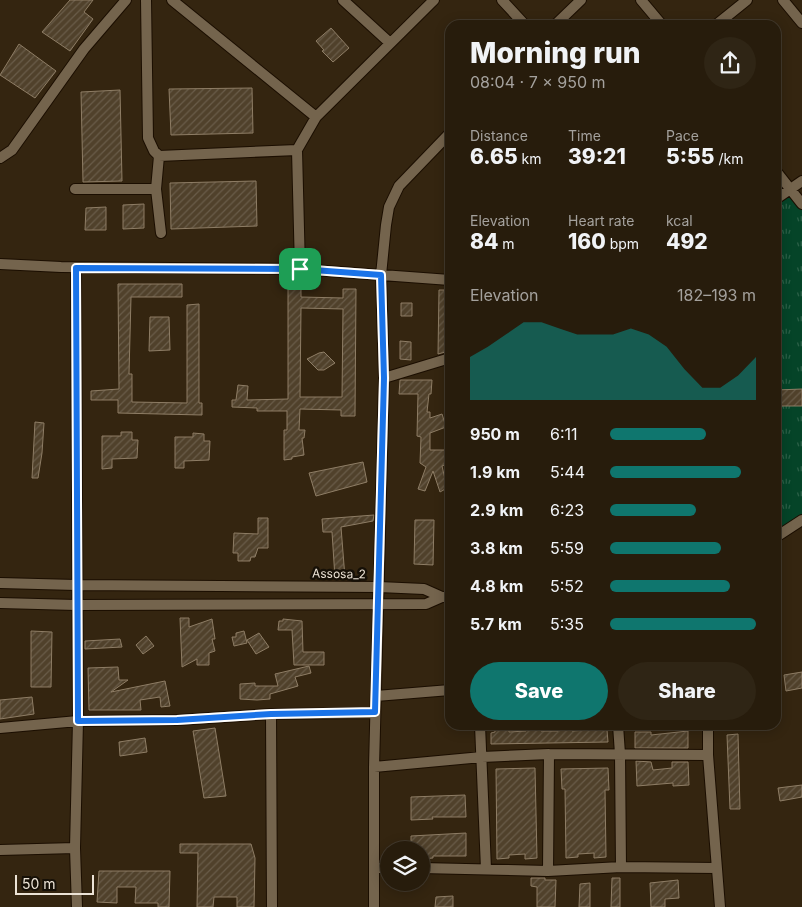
<!DOCTYPE html>
<html lang="en">
<head>
<meta charset="utf-8">
<style>
  :root { --surface:#271c0c; --page:#2f2515; --text:#f1f3f6; --muted:#a4a19d; --line:#433a2d; --accent:#0f766e }
  body { margin:0; font-family:Inter,sans-serif; background:var(--page); color:var(--text); height:100vh; display:flex; flex-direction:column; font-size:19px; white-space:nowrap }
  * { box-sizing:border-box; margin:0 }
  p { font-size:16px; color:var(--muted) }
  .icon { flex:none; width:28px; height:28px; fill:none; stroke:currentColor; stroke-width:2; stroke-linecap:round; stroke-linejoin:round }
  .map { position:relative; flex:1; overflow:hidden }
  .details { position:absolute; left:445px; top:20px; width:336px; height:710px; display:flex; flex-direction:column; background:var(--surface); border-radius:15px; box-shadow:0 2px 12px #0003,0 0 0 1px var(--line) }
  .details>* { flex:none }
  .fabs { position:absolute; left:380px; top:841px; display:grid; gap:10px }
  .fabs a { display:grid; place-items:center; width:50px; height:50px; border-radius:50%; background:var(--surface); box-shadow:0 2px 12px #0003,0 0 0 1px var(--line); font-size:25px }
  .scale { position:absolute; left:15px; bottom:12px; width:79px; box-sizing:border-box; padding-left:5px; border:2px solid #ece3d6; border-top:0; font-size:14px; line-height:18px; white-space:nowrap; color:#ece3d6; -webkit-text-stroke:4px #161007; paint-order:stroke }
  .pin { position:absolute; display:grid; place-items:center; width:42px; height:42px; color:#fff; margin:-21px; border-radius:10px; box-shadow:0 2px 8px #0006 }
  .round { display:grid; place-items:center; flex:none; width:52px; height:52px; border-radius:26px; background:var(--page) }
  .overview { display:flex; align-items:center; justify-content:space-between; height:85px; padding:0 25px }
  h1 { font-size:28px; font-weight:800; line-height:38px }
  .metrics { display:grid; grid-template-columns:repeat(3,1fr); gap:8px; height:85px; padding:5px 25px }
  .metrics div { display:grid; align-content:center }
  .metrics b { font-size:21px; font-weight:800 }
  .metrics small { font-size:14px; font-weight:400 }
  .metrics p { font-size:14px }
  .chart { height:140px; padding:10px 25px }
  .chart p { display:flex; justify-content:space-between }
  .chart svg { width:100%; height:90px; margin-top:5px; fill:var(--accent); opacity:.7 }
  .cta { display:flex; gap:10px; margin-top:auto; padding:10px 25px }
  .cta a { flex:1; height:58px; border-radius:30px; background:var(--accent); color:#fff; font-size:20px; font-weight:800; line-height:58px; text-align:center }
  .cta a+a { background:var(--page); color:var(--text) }
  ul { padding:0 25px; list-style:none; font-size:16px }
  li { display:grid; grid-template-columns:80px 60px 1fr; align-items:center; height:38px }
  li i { height:12px; border-radius:6px; background:var(--accent) }
  .map>svg:first-child { display:block }
  .park { fill:url(#park-tufts) }
  .building { fill:url(#building-hatch); stroke:#8e7d65; fill-rule:evenodd }
  .lines { fill:none; stroke-linecap:round; stroke-linejoin:round }
  .minor-casing { stroke:#1b0e00; stroke-width:12 }
  .minor { stroke:#74644d; stroke-width:10 }
  .route-casing { stroke:#fff; stroke-width:10 }
  .route { stroke:#1a73e8; stroke-width:6 }
  .labels { text-anchor:middle; stroke-width:5; stroke-linejoin:round; paint-order:stroke }
  .street-label { font-size:12px; fill:#ece3d6; stroke:#161007 }
</style>
</head>
<body>
<div class="map">
<svg width="802" height="907" viewBox="0 0 802 907">
  <defs>
    <pattern id="park-tufts" width="24" height="20" patternUnits="userSpaceOnUse" patternTransform="scale(1.25)"><rect width="24" height="20" fill="#054428"/><path d="M3 7l-1-3M5 7V3M7 7l1-3M15 17l-1-3M17 17v-4M19 17l1-3" fill="none" stroke="#2a5f46"/></pattern>
    <pattern id="building-hatch" width="6" height="6" patternUnits="userSpaceOnUse" patternTransform="scale(1.25)"><rect width="6" height="6" fill="#50412b"/><path d="M-1 1l2-2M0 6l6-6M5 7l2-2" fill="none" stroke="#695c49"/></pattern>
  </defs>
  <rect width="100%" height="100%" fill="#342510"/>
  <path class="park" d="M792,190L802,203V520L776,537V201Z"/>
  <path class="building" d="M70,0H93L84,12L93,19L70,51L42,32Z
    M331,28L349,48L333,62L322,51L324,50L316,41Z
    M19,44L56,71L35,98L0,75Z
    M252,88L253,133L171,135L169,89Z
    M120,90L122,181L83,182L81,92Z
    M256,181L257,226L171,229L170,183Z
    M144,204V228L123,229V205Z
    M106,207V230H85L86,208Z
    M118,284H182V297H131L129,374H132V402L187,403V305L199,304V403H202V415L118,413V400H91V391L119,389Z
    M288,287L301,288V297L343,298V289H356L355,416H341V410L300,409L299,430H305L304,438H302L304,455L292,457V459L284,460V430H287V411H257V408L232,407V400H236L238,385L248,386L247,400L288,399ZM301,308L343,309L342,397H300Z
    M439,290H450V338L449,351L438,354Z
    M401,303H412V316H401Z
    M150,317H169L170,350L149,351Z
    M400,341L411,342V360L400,359Z
    M324,352L335,363L324,370H318L307,359L319,353Z
    M400,380H432L431,394H429L427,412H430V418L442,414L446,427L430,433V450H447V464L442,466L447,488L440,492L433,471L425,491L418,489L426,467L420,463L421,437L417,436L418,394H399Z
    M802,389V406H776V390Z
    M35,422L44,423L42,453L38,478H32Z
    M121,432H132V440H138L137,458L112,459V468L102,469V436H121Z
    M193,433L204,434V441H210L209,460L184,461V468H175V437H193Z
    M363,462L367,482L316,496L309,473Z
    M374,515L373,521L341,527L345,578H335L332,532H323L322,519Z
    M258,518H268V548H258L255,557H251L250,561H238V553H233L234,533L258,534Z
    M415,520H434L433,565L414,564Z
    M180,618H189V627L212,619L215,639H212L215,651L209,653V665H197V659L182,667Z
    M283,619L302,621L303,652H324V665H294L292,630H278L279,621H283Z
    M31,631L52,632L51,687H31Z
    M244,631L247,643L234,646L232,637H236V633Z
    M259,633L269,647L256,654L247,640Z
    M146,636L154,646L143,654L136,645Z
    M120,639L122,647L85,649V641Z
    M309,666L311,673L295,677L298,686L270,694V699L257,700L240,699V684L255,683V686H278L275,674Z
    M118,667L119,680H128L111,692L165,681L170,706L161,707L160,697L140,700L141,710H89L88,668Z
    M802,672V688L786,691L784,675Z
    M32,697L34,714L0,719V700Z
    M495,725H509V732L526,731V725H541V731H558V725H572V731L589,730V725H604L603,730H607L608,742L491,744V733L495,732Z
    M215,728L226,796L204,798L193,731Z
    M688,731V748H635V732H651V735Z
    M738,734L740,809H730L727,735Z
    M145,738L147,752L120,756L119,742Z
    M636,761L651,762L653,770L672,768V762H688L689,785L673,786V783L637,786Z
    M535,768L537,858L525,859V854L509,855V858L497,859L496,769Z
    M608,768L609,790H605L606,857L594,858V853L578,854V857L566,858L565,789H562L561,769Z
    M802,785V797L780,801L778,788Z
    M465,795L466,817H432L433,819L411,820V797Z
    M466,833V856H433V858L421,859V850H411V836Z
    M180,844H251L255,858L254,907H237V897H214L213,907H197L198,853H180Z
    M99,871H170L169,907H158V903H135L136,887H117V903L97,902Z
    M531,878H545V880H556L555,907H537V887L531,886Z
    M612,878H620V907H611Z
    M678,880L679,898L665,899V907H651L650,883Z
    M590,883V907H579L580,884Z
    M453,896V907H435L436,897Z"/>
  <g class="lines">
    <g class="minor-casing">
      <path id="minor" d="M146,0L148,138L154,151L159,156L297,150
        M172,0L316,117
        M343,0L390,43
        M502,0L525,25
        M641,0L662,25
        M783,0L802,23
        M555,25L581,0
        M716,25L747,0
        M159,156L156,189L161,233
        M0,158L12,150L84,49L126,0
        M776,171L802,204
        M75,189H156
        M776,199L802,181
        M0,264L61,267L300,269L450,280
        M76,268L78,721L75,848L77,907
        M300,269L297,150L316,117L434,0
        M384,378L450,358
        M776,537L802,520
        M0,583L76,585L379,587L424,589L442,597
        M0,603L76,605L426,604L442,597H450
        M376,696L450,690
        M271,714L272,907
        M480,725L486,869
        M618,725L620,754L621,867
        M708,725V755L720,907
        M0,728L78,721L177,720L271,714L375,713
        M374,767L482,757L549,754L708,755
        M0,850L75,848
        M375,868H389
        M421,868L548,871L621,867L716,868
        M548,871L549,754
        M374,907V767L384,378L381,275L386,225L389,207L399,186L450,133"/>
    </g>
    <use href="#minor" class="minor"/>
  </g>
  <g class="lines">
    <g class="route-casing">
      <path id="route" d="M76,268L300,269L381,275L384,378L375,712L271,714L177,720L78,721Z"/>
    </g>
    <use href="#route" class="route"/>
  </g>
  <g class="labels">
    <g class="street-label">
      <text transform="translate(339 574) rotate(1)" y="4">Assosa_2</text>
    </g>
  </g>
</svg>
<div class="fabs">
<a><svg class="icon" aria-label="layers" viewBox="0 0 24 24"><path d="M12 4l9 5-9 5-9-5zM3 14l9 5 9-5"/></svg></a>
</div>
<div class="scale">50 m</div>
<div class="pin" style="left:300px;top:269px;background:#1e9e55"><svg class="icon" aria-label="arrive" viewBox="0 0 24 24"><path d="M6 21V4h12l-3 4 3 4H6"/></svg></div>
<section class="details">
<div class="overview"><div><h1>Morning run</h1><p>08:04 · 7 × 950 m</p></div><a class="round"><svg class="icon" aria-label="share" viewBox="0 0 24 24"><path d="M12 15V3M7 8l5-5 5 5M5 13v7h14v-7"/></svg></a></div>
<div class="metrics">
<div><p>Distance</p><b>6.65<small> km</small></b></div>
<div><p>Time</p><b>39:21</b></div>
<div><p>Pace</p><b>5:55<small> /km</small></b></div>
</div>
<div class="metrics">
<div><p>Elevation</p><b>84<small> m</small></b></div>
<div><p>Heart rate</p><b>160<small> bpm</small></b></div>
<div><p>kcal</p><b>492</b></div>
</div>
<div class="chart"><p><span>Elevation</span>182–193 m</p>
<svg viewBox="0 0 160 44" preserveAspectRatio="none"><path d="M0 44V23L10 18L20 12L30 6L40 6L50 9L60 12L70 12L80 12L90 9L100 12L110 18L120 29L130 38L140 38L150 32L160 23V44z"/></svg>
</div>
<ul>
<li><b>950 m</b>6:11<i style="width:66%"></i></li>
<li><b>1.9 km</b>5:44<i style="width:90%"></i></li>
<li><b>2.9 km</b>6:23<i style="width:59%"></i></li>
<li><b>3.8 km</b>5:59<i style="width:76%"></i></li>
<li><b>4.8 km</b>5:52<i style="width:82%"></i></li>
<li><b>5.7 km</b>5:35<i style="width:100%"></i></li>
</ul>
<div class="cta"><a>Save</a><a>Share</a></div>
</section>
</div>
</body>
</html>
